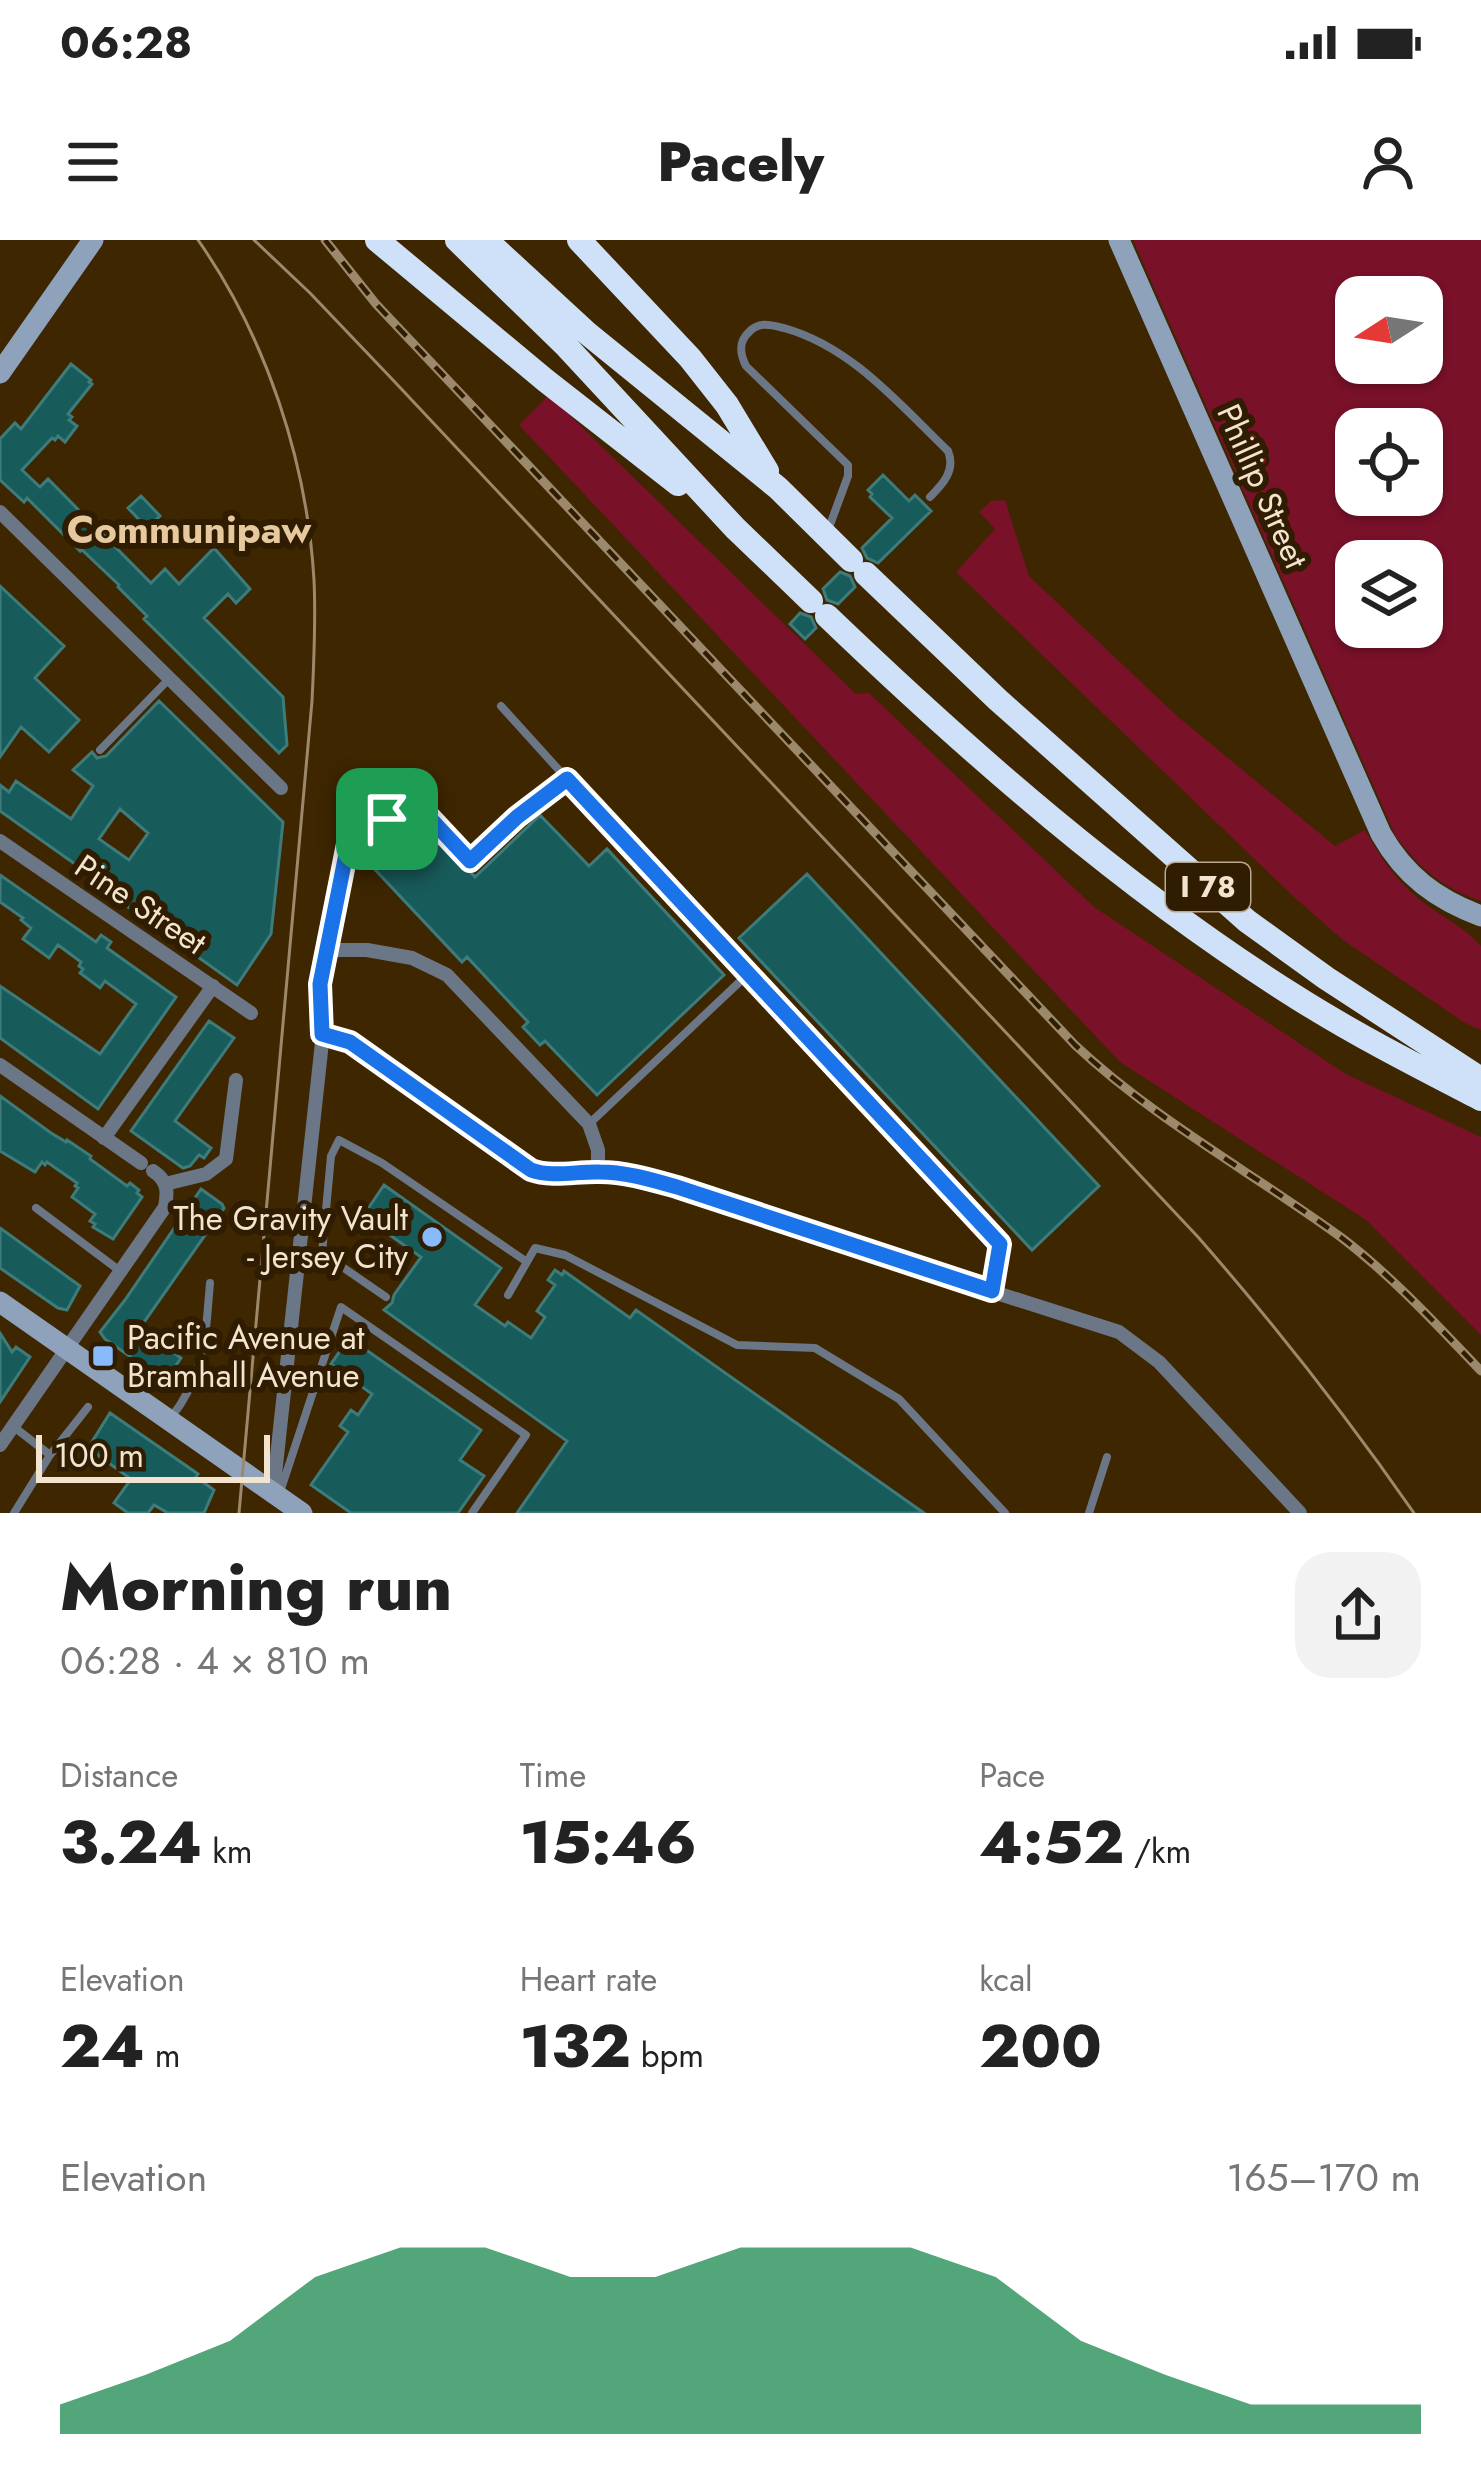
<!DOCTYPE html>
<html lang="en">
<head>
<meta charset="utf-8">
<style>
  :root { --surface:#fff; --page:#f2f2f2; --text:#222; --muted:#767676; --accent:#0b8043 }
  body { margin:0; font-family:Jost,sans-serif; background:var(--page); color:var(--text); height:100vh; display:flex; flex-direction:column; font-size:45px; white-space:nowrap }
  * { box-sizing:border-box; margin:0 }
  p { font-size:39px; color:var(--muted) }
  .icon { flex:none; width:66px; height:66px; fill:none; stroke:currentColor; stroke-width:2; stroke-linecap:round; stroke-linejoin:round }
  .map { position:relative; height:1273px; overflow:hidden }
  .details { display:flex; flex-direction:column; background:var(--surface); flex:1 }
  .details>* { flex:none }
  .needle { width:78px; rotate:258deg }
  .fabs { position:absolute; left:1335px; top:36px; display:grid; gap:24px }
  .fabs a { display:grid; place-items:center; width:108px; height:108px; border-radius:24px; background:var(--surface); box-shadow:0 3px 9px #0004; font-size:60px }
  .scale { position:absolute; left:36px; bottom:30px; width:234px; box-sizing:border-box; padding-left:12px; border:6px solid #f3e4cf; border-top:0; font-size:33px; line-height:42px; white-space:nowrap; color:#f3e4cf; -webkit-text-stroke:9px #301d01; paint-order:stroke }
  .pin { position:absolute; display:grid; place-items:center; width:102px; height:102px; color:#fff; margin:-51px; border-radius:24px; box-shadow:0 6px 18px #0006 }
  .round { display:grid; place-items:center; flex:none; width:126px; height:126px; border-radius:36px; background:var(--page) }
  .overview { display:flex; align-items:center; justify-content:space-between; height:204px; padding:0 60px }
  h1 { font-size:66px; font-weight:800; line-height:90px }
  .metrics { display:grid; grid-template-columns:repeat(3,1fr); gap:18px; height:204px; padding:12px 60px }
  .metrics div { display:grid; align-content:center }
  .metrics b { font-size:60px; font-weight:800 }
  .metrics small { font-size:33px; font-weight:400 }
  .metrics p { font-size:33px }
  .chart { height:336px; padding:24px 60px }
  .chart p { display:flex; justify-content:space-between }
  .chart svg { width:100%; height:216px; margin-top:12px; fill:var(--accent); opacity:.7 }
  .status { display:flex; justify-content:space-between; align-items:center; height:84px; padding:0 60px; background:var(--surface); direction:ltr }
  .status svg { height:33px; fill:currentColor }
  header { display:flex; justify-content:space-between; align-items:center; height:156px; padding:0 60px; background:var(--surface); font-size:54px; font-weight:800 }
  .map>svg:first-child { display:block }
  .green { fill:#791129; fill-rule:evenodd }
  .building { fill:#185b5b; stroke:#3e7c7c; stroke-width:3; fill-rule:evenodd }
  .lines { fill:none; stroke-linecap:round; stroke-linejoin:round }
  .lane { stroke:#6b7787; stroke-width:8 }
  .street { stroke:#6b7787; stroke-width:14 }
  .secondary { stroke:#8ea2bc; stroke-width:21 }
  .highway { stroke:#cee1f9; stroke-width:24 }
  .tram { stroke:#9c896b; stroke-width:3 }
  .rail-casing { stroke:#9c896b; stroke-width:9 }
  .rail { stroke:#301d01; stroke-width:4.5; stroke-dasharray:14; stroke-linecap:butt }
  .route-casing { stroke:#fff; stroke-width:24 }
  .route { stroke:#1a73e8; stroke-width:15 }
  .poi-dot { fill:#88bafc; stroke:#301d01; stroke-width:4.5 }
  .labels { text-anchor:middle; stroke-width:12; stroke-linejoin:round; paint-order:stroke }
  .shield { fill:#301d01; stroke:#b8a891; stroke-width:3 }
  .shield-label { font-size:30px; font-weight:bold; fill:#f3e4cf }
  .street-label { font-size:33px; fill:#f3e4cf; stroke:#301d01 }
  .poi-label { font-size:33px; fill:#f3e4cf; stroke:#301d01; text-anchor:end }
  .quarter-label { font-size:39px; font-weight:bold; fill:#e7c9a0; stroke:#301d01 }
</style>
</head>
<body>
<div class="status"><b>06:28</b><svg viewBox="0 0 49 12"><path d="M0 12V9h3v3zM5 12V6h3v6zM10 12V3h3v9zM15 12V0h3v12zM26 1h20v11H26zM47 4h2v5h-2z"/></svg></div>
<header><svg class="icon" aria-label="menu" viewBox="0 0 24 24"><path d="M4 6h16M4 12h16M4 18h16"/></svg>Pacely<svg class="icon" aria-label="person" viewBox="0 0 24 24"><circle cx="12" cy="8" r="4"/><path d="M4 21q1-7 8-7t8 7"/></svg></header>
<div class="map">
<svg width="1481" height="1273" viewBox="0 0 1481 1273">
  <rect width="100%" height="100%" fill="#3e2600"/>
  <path class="green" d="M1133,0H1481V661C1442,648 1421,629 1396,597ZM1422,57V123H1356V57ZM1422,189V255H1356V189ZM1422,321V387H1356V321Z
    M549,155L856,454L869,453L1094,667L1344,833L1481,897V1095L1366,980L1120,822L519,185Z
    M1005,260L1029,336L1177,476L1335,606L1365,590C1380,617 1395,639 1419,659C1440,676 1463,686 1481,706V790L1465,783L1343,700L1295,658L956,332L995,289L979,272L991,261Z"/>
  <path class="building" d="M71,124L91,140L89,142L92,144L68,174L72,177L69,180L77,186L65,202L58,196L55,200L52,198L22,230L40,247L48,239L151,343L165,329L179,344L214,308L250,349L236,363L228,354L204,378L283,457L287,505L279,513L144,379L147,376L118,347L119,345L81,309L80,311L27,258L24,262L0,240V199L15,183L21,189Z
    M883,235L909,261L915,255L931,271L878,323L867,318L862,308L892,278L870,257L872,254L868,250Z
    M141,256L160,276L147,288L128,268Z
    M840,332L850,336L855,347L838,364L827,360L823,349Z
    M0,346L64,406L35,438L79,480L49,512L21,487L0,517Z
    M800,373L811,377L816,388L805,399L790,384Z
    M159,461L283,582L271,694L237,745L121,662L126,655L101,637L99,641L0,571V545L9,552L16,541L71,579L93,546L73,530L92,512L97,518L106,516ZM120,569L148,593L129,620L99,599Z
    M415,574L475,637L540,575L589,626L607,609L724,735L597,855L545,801L540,805L523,787L528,782L467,717L462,722L366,620Z
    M807,634L1099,946L1032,1010L739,698Z
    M0,635L96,702L101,695L111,702L107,708L176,757L98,869L0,798V746L100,814L136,764L105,741L100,748L80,733L83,729L79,726L81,722L58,705L49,718L23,699L31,688L21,680L23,678L0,662Z
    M209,781L234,798L175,881L211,908L204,918L199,915L190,926L183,928L131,891Z
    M0,856L51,893L66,902L67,900L91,916L90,919L127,946L130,943L139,950L137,953L142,957L113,999L93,987L95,984L90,981L95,974L72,957L78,948L75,946L77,943L47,922L45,925L42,922L35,932L0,911Z
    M384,945L501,1028L475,1065L505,1086L508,1082L531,1098L545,1077L537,1071L555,1045L548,1040L555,1030L562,1035L564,1031L630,1078L636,1070L924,1273H517L567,1201L384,1070L392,1063L394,1055L421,1017L363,976Z
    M201,949L222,964L224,968L140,1088L181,1118L165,1141L105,1099L100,1092L125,1060Z
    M0,988L80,1046L67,1070L58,1068L0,1028Z
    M0,1093L12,1112L16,1107L30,1117L0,1162Z
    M349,1098L481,1190L460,1220L484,1236L458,1273H351L311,1245L348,1192L340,1186L351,1170L358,1175L372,1154L331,1124Z
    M110,1173L198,1234L196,1237L214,1250L204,1273H168L154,1265L148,1273H128L114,1263L131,1239L88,1208Z"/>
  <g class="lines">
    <path class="lane" d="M827,293L848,236V225L746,126C740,114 738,102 749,92C759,81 771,85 784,88C852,107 899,164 948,211C956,230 943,244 930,257
      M501,466L567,539
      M100,510L168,440
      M387,579L411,558L470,621L517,577L567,539L748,734L590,883
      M748,734L1000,1004L993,1050
      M324,794L349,802L531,930L542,934L597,932
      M36,968L120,1031
      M322,1013L386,1057
      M298,1026L322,1013L331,916L339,900L382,923L527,1022
      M508,1055L535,1008L565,1015L737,1105L815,1108L899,1159L1005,1273
      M170,1179C206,1133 205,1099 210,1043
      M14,1187L50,1215L14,1273
      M50,1215L88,1167
      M280,1252L341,1067L526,1195L472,1273
      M1089,1273L1107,1217"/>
    <path class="street" d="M0,272L281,548
      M0,601L251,773
      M326,710H367L412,718L447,735L589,884L598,910V932L630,935L677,947L852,1007L1119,1092L1159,1122L1300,1273
      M0,825L141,923
      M104,898L213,746
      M165,944L206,934L226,919L236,840
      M0,1205L165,967C168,951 168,941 153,931
      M273,1253L324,784L320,744L348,604L368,596L387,579"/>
    <path class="secondary" d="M1119,0L1381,594C1405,636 1436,659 1481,676
      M0,133L93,0
      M0,1062L302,1273"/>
    <path class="highway" d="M377,0L545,140L678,244
      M457,0L567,107L735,288L811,361
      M486,0L587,93L778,248L851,320
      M579,0L690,118L727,165L767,231
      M866,334L998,460L1247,681L1326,738L1481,839
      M827,376C972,515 1126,650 1296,757C1356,795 1419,827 1481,859"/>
    <path class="tram" d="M198,0C266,97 307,221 314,340C316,381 314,421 312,461L239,1273
      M254,0L310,53L392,139L1198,997C1275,1085 1347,1177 1414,1273"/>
    <g class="rail-casing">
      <path id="rail" d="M325,0L376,64L1075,805C1155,880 1253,933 1342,998C1393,1037 1437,1085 1481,1131"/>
    </g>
    <use href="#rail" class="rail"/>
  </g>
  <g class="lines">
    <g class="route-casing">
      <path id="route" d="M567,539L1000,1004L992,1051L677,947C652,940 626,932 600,932C577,931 553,938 531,930L350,802L322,794L320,744L348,604L368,596L411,558L470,621L517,577Z"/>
    </g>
    <use href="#route" class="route"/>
  </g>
  <g class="poi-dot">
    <circle cx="432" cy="997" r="12"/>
    <rect x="91" y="1104" width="24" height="24" rx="6"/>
  </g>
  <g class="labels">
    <rect class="shield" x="1166" y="623" width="84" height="48" rx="9"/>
    <g class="shield-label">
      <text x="1208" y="657">I 78</text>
    </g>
    <g class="street-label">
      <text transform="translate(1263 246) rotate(66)" y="12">Phillip Street</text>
      <text transform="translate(141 664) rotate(34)" y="12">Pine Street</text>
    </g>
    <g class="poi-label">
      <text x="408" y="990">The Gravity Vault<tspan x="408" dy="38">- Jersey City</tspan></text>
      <text x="127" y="1109" text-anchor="start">Pacific Avenue at<tspan x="127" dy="38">Bramhall Avenue</tspan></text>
    </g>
    <g class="quarter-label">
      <text x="189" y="303">Communipaw</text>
    </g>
  </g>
</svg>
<div class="fabs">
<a><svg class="needle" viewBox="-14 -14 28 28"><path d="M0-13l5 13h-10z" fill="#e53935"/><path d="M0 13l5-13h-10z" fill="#767676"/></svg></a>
<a><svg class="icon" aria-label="locate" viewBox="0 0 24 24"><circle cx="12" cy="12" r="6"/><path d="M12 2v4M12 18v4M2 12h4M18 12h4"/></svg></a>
<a><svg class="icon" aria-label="layers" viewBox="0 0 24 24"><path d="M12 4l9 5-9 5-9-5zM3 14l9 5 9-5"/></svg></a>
</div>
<div class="scale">100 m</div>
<div class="pin" style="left:387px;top:579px;background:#1e9e55"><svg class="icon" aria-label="arrive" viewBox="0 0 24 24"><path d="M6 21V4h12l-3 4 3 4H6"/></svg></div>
</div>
<section class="details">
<div class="overview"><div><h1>Morning run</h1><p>06:28 · 4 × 810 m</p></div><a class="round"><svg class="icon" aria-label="share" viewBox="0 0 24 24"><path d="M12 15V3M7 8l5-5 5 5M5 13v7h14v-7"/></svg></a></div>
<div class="metrics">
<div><p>Distance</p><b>3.24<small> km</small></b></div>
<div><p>Time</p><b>15:46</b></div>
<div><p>Pace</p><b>4:52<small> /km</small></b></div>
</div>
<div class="metrics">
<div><p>Elevation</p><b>24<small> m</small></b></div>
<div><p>Heart rate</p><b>132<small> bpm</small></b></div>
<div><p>kcal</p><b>200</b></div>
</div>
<div class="chart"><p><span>Elevation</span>165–170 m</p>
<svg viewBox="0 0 160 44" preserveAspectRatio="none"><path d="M0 44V38L10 32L20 25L30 12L40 6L50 6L60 12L70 12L80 6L90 6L100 6L110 12L120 25L130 32L140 38L150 38L160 38V44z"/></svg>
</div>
</section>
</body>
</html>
